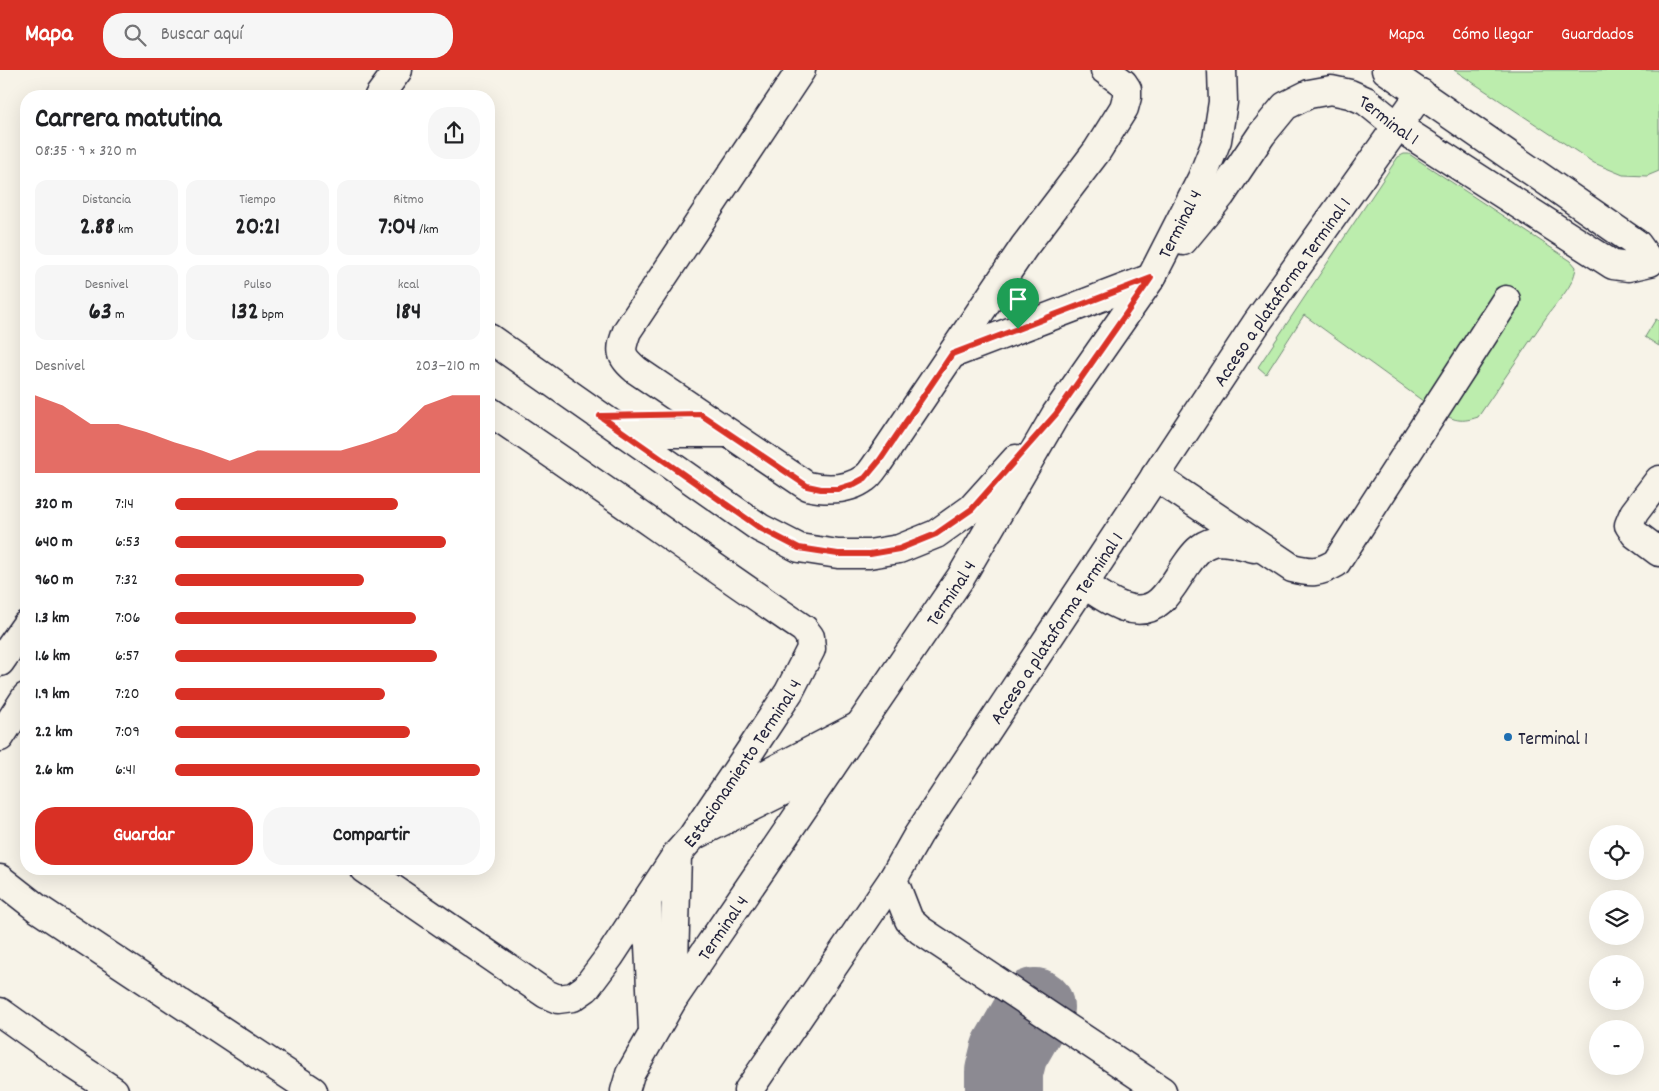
<!DOCTYPE html>
<html lang="es">
<head>
<meta charset="utf-8">
<style>
  :root { --surface:#fff; --page:#f6f6f6; --text:#202124; --muted:#757577; --accent:#d93025 }
  body { margin:0; font-family:Dekko,sans-serif; background:var(--page); color:var(--text); height:100vh; display:flex; flex-direction:column; font-size:19px; white-space:nowrap }
  * { box-sizing:border-box; margin:0 }
  p { font-size:16px; color:var(--muted) }
  .icon { flex:none; width:28px; height:28px; fill:none; stroke:currentColor; stroke-width:2; stroke-linecap:round; stroke-linejoin:round }
  .map { position:relative; flex:1; overflow:hidden }
  .drawer { position:absolute; left:20px; top:20px; width:475px; height:785px; display:flex; flex-direction:column; background:var(--surface); border-radius:20px; box-shadow:0 5px 20px #0002 }
  .drawer>* { flex:none }
  .buttons { position:absolute; left:1589px; top:755px; display:grid; gap:10px }
  .buttons a { display:grid; place-items:center; width:55px; height:55px; border-radius:50%; background:var(--surface); box-shadow:0 5px 20px #0002; font-size:25px }
  .pin { position:absolute; display:grid; place-items:center; width:42px; height:42px; color:#fff; margin:-51px -21px; border-radius:50% 50% 50% 0; rotate:-45deg; box-shadow:0 0 5px #0007 }
  .pin .icon { rotate:45deg }
  .round { display:grid; place-items:center; flex:none; width:52px; height:52px; border-radius:20px; background:var(--page) }
  .head { display:flex; align-items:center; justify-content:space-between; height:85px; padding:0 15px }
  h1 { font-size:28px; font-weight:800; line-height:38px }
  .figures { display:grid; grid-template-columns:repeat(3,1fr); gap:8px; height:85px; padding:5px 15px }
  .figures div { display:grid; align-content:center; border-radius:12px; background:var(--page); text-align:center }
  .figures b { font-size:25px; font-weight:800 }
  .figures small { font-size:14px; font-weight:400 }
  .figures p { font-size:14px }
  .chart { height:140px; padding:10px 15px }
  .chart p { display:flex; justify-content:space-between }
  .chart svg { width:100%; height:90px; margin-top:5px; fill:var(--accent); opacity:.7 }
  .action { display:flex; gap:10px; margin-top:auto; padding:10px 15px }
  .action a { flex:1; height:58px; border-radius:20px; background:var(--accent); color:#fff; font-size:20px; font-weight:800; line-height:58px; text-align:center }
  .action a+a { background:var(--page); color:var(--text) }
  ul { padding:0 15px; list-style:none; font-size:16px }
  li { display:grid; grid-template-columns:80px 60px 1fr; align-items:center; height:38px }
  li i { height:12px; border-radius:6px; background:var(--accent) }
  header { display:flex; align-items:center; gap:30px; box-sizing:border-box; height:70px; padding:0 25px; background:var(--accent); color:#fff }
  header strong { font-size:24px }
  nav { display:flex; gap:28px; margin-inline-start:auto; font-size:18px }
  .search { width:350px; height:45px; background:var(--page); display:flex; align-items:center; gap:12px; box-sizing:border-box; padding:0 18px; border-radius:20px; color:var(--muted); font-size:19px }
  .map>svg:first-child { display:block }
  .green { fill:#bcedad; stroke:#6f8874 }
  .lines { fill:none; stroke-linecap:round; stroke-linejoin:round }
  .taxiway { stroke:#8c8a92; stroke-width:78 }
  .minor-casing { stroke:#22223b; stroke-width:31 }
  .minor { stroke:#f7f3e8; stroke-width:28 }
  .route-casing { stroke:#fff; stroke-width:10 }
  .route { stroke:#d93025; stroke-width:6 }
  .poi-dot { fill:#1f6fb2; stroke:#f7f3e8; stroke-width:2 }
  .labels { text-anchor:middle; stroke-width:5; stroke-linejoin:round; paint-order:stroke }
  .street-label { font-size:19px; fill:#22223b; stroke:#f7f3e8 }
  .poi-label { font-size:19px; fill:#22223b; stroke:#f7f3e8; text-anchor:start }
</style>
</head>
<body>
<header>
<strong>Mapa</strong>
<div class="search"><svg class="icon" aria-label="search" viewBox="0 0 24 24"><circle cx="10" cy="10" r="6"/><path d="M15 15l6 6"/></svg>Buscar aquí</div>
<nav><a>Mapa</a><a>Cómo llegar</a><a>Guardados</a></nav>
</header>
<div class="map">
<svg width="1659" height="1021" viewBox="0 0 1659 1021">
  <rect width="100%" height="100%" fill="#f7f3e8"/>
  <filter id="ink" filterUnits="userSpaceOnUse"><feTurbulence type="fractalNoise" baseFrequency=".02" numOctaves="2"/><feDisplacementMap in="SourceGraphic" scale="10" xChannelSelector="R" yChannelSelector="G"/><feConvolveMatrix kernelMatrix="1 2 1 2 8 2 1 2 1" color-interpolation-filters="sRGB"/></filter>
  <g filter="url(#ink)">
    <path class="green" d="M1454,0H1659V101L1647,106L1623,105L1594,93Z
      M1404,84H1409L1571,191L1576,197C1574,217 1556,232 1545,249C1523,282 1500,314 1478,347C1458,354 1452,349 1434,339L1304,245L1266,304L1258,297L1398,87Z
      M1656,249L1659,251V276L1645,267Z"/>
    <g class="lines">
      <path class="taxiway" d="M1004,1021V1002L1009,982L1035,937"/>
      <g class="minor-casing">
        <g id="minor">
          <path d="M801,0L627,261C620,281 619,285 636,300L807,416C826,420 848,421 865,408C871,404 875,396 880,390L1024,177L1097,81L1124,38L1127,27V19L1123,13L1105,0"/>
          <path d="M379,26L398,0"/>
          <path id="s1" d="M1183,171L1221,125L1262,64L1285,36L1309,24L1331,20L1350,24L1366,31L1397,56L1613,195L1628,197L1650,192L1637,174L1386,0"/>
          <path d="M489,268L760,458L799,478L838,484H869L899,479L936,464L971,439L1016,389"/>
          <path d="M952,284L1151,208L1153,205"/>
          <path d="M624,363H727"/>
          <path d="M1155,406L1292,498C1311,503 1319,503 1336,493L1506,230"/>
          <path d="M1659,410L1634,443L1629,455L1635,464L1659,482"/>
          <path d="M1084,514C1105,528 1136,553 1160,531C1171,521 1179,505 1187,494C1194,484 1201,475 1213,472C1226,469 1242,475 1254,478"/>
          <path d="M0,592L26,555"/>
          <path d="M0,667L26,627"/>
          <path d="M720,728L857,657"/>
          <path d="M695,765L831,697"/>
          <path id="s2" d="M364,799L546,924L558,929L573,927L586,918L610,886L677,784L692,767L750,681L789,622L811,579L810,567L804,559C698,487 595,412 489,341"/>
          <path d="M0,809L37,838L313,1021"/>
          <path d="M647,832L653,961"/>
          <path d="M673,929L677,784"/>
          <path d="M0,942L73,994L114,1021"/>
          <path id="s3" d="M625,1021L630,1004L673,929L961,507L1056,344L1151,208L1202,108L1217,70L1223,32L1222,0"/>
          <path d="M748,1021L893,809"/>
          <path id="s4" d="M1162,1021L920,860L909,850L893,809L918,765L1256,254L1421,23"/>
        </g>
      </g>
      <use href="#minor" class="minor"/>
    </g>
  </g>
  <g class="lines" filter="url(#ink)">
    <g class="route-casing">
      <path id="route" d="M1151,208L1056,344L972,439L936,464L899,479L870,484H838L799,478L760,458L600,346L700,344L807,416L821,419H838L854,414L865,408L880,390L952,284Z"/>
    </g>
    <use href="#route" class="route"/>
  </g>
  <circle class="poi-dot" cx="1508" cy="667" r="5"/>
  <g class="labels">
    <g class="street-label">
      <text dy="7" stroke="none"><textPath href="#s1" startOffset="285">Terminal 1</textPath></text>
      <text dy="7" stroke="none"><textPath href="#s3" startOffset="1031">Terminal 4</textPath></text>
      <text dy="7" stroke="none"><textPath href="#s4" startOffset="1054">Acceso a plataforma Terminal 1</textPath></text>
      <text dy="7" stroke="none"><textPath href="#s3" startOffset="596">Terminal 4</textPath></text>
      <text dy="7" stroke="none"><textPath href="#s4" startOffset="649">Acceso a plataforma Terminal 1</textPath></text>
      <text dy="7" stroke="none"><textPath href="#s2" startOffset="539">Estacionamiento Terminal 4</textPath></text>
      <text dy="7" stroke="none"><textPath href="#s3" startOffset="191">Terminal 4</textPath></text>
    </g>
    <g class="poi-label">
      <text x="1518" y="674">Terminal 1</text>
    </g>
  </g>
</svg>
<div class="buttons">
<a><svg class="icon" aria-label="locate" viewBox="0 0 24 24"><circle cx="12" cy="12" r="6"/><path d="M12 2v4M12 18v4M2 12h4M18 12h4"/></svg></a>
<a><svg class="icon" aria-label="layers" viewBox="0 0 24 24"><path d="M12 4l9 5-9 5-9-5zM3 14l9 5 9-5"/></svg></a>
<a>+</a>
<a>−</a>
</div>
<div class="pin" style="left:1018px;top:259px;background:#1e9e55"><svg class="icon" aria-label="arrive" viewBox="0 0 24 24"><path d="M6 21V4h12l-3 4 3 4H6"/></svg></div>
<section class="drawer">
<div class="head"><div><h1>Carrera matutina</h1><p>08:35 · 9 × 320 m</p></div><a class="round"><svg class="icon" aria-label="share" viewBox="0 0 24 24"><path d="M12 15V3M7 8l5-5 5 5M5 13v7h14v-7"/></svg></a></div>
<div class="figures">
<div><p>Distancia</p><b>2.88<small> km</small></b></div>
<div><p>Tiempo</p><b>20:21</b></div>
<div><p>Ritmo</p><b>7:04<small> /km</small></b></div>
</div>
<div class="figures">
<div><p>Desnivel</p><b>63<small> m</small></b></div>
<div><p>Pulso</p><b>132<small> bpm</small></b></div>
<div><p>kcal</p><b>184</b></div>
</div>
<div class="chart"><p><span>Desnivel</span>203–210 m</p>
<svg viewBox="0 0 160 44" preserveAspectRatio="none"><path d="M0 44V6L10 11L20 20L30 20L40 24L50 29L60 33L70 38L80 33L90 33L100 33L110 33L120 29L130 24L140 11L150 6L160 6V44z"/></svg>
</div>
<ul>
<li><b>320 m</b>7:14<i style="width:73%"></i></li>
<li><b>640 m</b>6:53<i style="width:89%"></i></li>
<li><b>960 m</b>7:32<i style="width:62%"></i></li>
<li><b>1.3 km</b>7:06<i style="width:79%"></i></li>
<li><b>1.6 km</b>6:57<i style="width:86%"></i></li>
<li><b>1.9 km</b>7:20<i style="width:69%"></i></li>
<li><b>2.2 km</b>7:09<i style="width:77%"></i></li>
<li><b>2.6 km</b>6:41<i style="width:100%"></i></li>
</ul>
<div class="action"><a>Guardar</a><a>Compartir</a></div>
</section>
</div>
</body>
</html>
